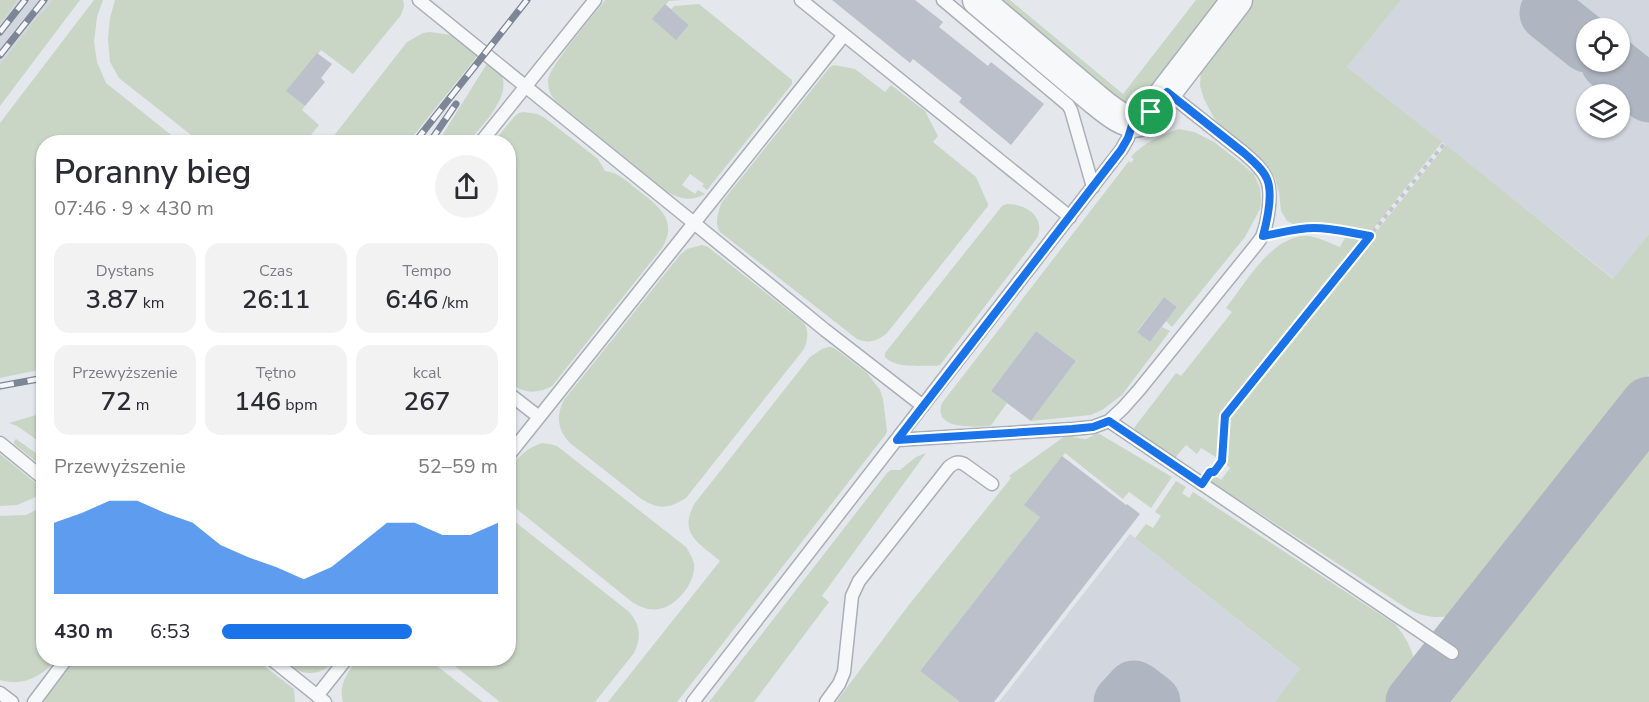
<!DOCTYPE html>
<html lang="pl">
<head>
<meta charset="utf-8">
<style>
  :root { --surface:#fff; --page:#f2f2f3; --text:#2b2b33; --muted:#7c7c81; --accent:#1a73e8 }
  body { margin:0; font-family:"Nunito Sans",sans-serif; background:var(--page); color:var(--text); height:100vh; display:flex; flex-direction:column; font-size:22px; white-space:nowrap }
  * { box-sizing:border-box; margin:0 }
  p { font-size:20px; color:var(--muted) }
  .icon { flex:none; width:33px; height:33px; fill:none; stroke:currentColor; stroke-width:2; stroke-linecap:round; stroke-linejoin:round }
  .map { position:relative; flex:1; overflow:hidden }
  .side { position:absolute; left:36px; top:135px; width:480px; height:531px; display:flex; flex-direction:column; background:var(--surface); border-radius:24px; box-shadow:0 2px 4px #0004 }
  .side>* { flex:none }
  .buttons { position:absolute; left:1576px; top:18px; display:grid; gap:12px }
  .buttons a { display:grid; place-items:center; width:54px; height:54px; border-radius:50%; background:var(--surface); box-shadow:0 2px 4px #0004; font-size:30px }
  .pin { position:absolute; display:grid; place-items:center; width:51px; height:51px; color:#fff; margin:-26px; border:3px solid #fff; border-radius:50%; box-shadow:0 2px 6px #0007 }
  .round { display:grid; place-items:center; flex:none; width:63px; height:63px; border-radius:32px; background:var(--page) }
  .head { display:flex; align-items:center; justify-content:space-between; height:102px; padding:0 18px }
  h1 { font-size:33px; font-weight:600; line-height:45px }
  .metrics { display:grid; grid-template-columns:repeat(3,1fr); gap:9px; height:102px; padding:6px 18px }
  .metrics div { display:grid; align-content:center; border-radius:15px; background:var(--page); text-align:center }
  .metrics b { font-size:26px; font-weight:600 }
  .metrics small { font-size:16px; font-weight:400 }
  .metrics p { font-size:16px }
  .chart { height:168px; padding:12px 18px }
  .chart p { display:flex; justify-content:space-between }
  .chart svg { width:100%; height:108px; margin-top:6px; fill:var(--accent); opacity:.7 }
  ul { padding:0 18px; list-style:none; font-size:20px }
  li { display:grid; grid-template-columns:96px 72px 1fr; align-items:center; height:45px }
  li i { height:15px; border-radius:8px; background:var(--accent) }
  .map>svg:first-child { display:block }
  .built { fill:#d2d6de; fill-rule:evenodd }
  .green { fill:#c9d6c5 }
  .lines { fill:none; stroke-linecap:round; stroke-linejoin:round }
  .taxiway { stroke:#b0b6c1; stroke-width:57 }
  .building { fill:#bbc0ca }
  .service-casing { stroke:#a9aeb7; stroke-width:15 }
  .tertiary-casing { stroke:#a9aeb7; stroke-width:33 }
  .path { stroke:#c2c5cb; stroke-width:4; stroke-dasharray:4.5 4.5; stroke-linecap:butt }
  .service { stroke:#f7f8fa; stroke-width:12 }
  .tertiary { stroke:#f7f8fa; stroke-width:30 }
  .rail-casing { stroke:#7d8696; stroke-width:7 }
  .rail { stroke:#f4f6f9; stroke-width:4.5; stroke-dasharray:14; stroke-linecap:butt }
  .route-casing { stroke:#fff; stroke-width:12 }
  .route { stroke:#1a73e8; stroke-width:8 }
</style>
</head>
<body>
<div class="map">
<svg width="1649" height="702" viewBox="0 0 1649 702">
  <rect width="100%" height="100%" fill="#e4e7ec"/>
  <path class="built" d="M18,0H52L41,14H39L0,64V24Z
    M1401,0H1649V234L1614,279L1347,67ZM1587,28H1620V62H1587ZM1587,94H1620V128H1587Z
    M1649,374V702H1389L1414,671Z
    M1130,534L1301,670L1275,702H999Z"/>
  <path class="green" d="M0,0H18L0,24Z
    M52,0H80L0,106V64L40,13L41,14Z
    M94,0H103L97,17L94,42L97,62L106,83L180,142H44L43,369L0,378V123Z
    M115,0H403L404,6L401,15L353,74L321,50L287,91L305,106L302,110L319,125L305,142H200L119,78L110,62L108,39L110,18Z
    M605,0H683L669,1L653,19L676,39L689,25L671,9L674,6L699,4L792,80V84L707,190L702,186L704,184L690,174L682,185L695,194L698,190L705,194C691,202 679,199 666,191L556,101C550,95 548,89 548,80C550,65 594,15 605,0Z
    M993,0H1010L1123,94L1196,0H1223L1146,97L1137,103L1127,106Z
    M1251,0H1401L1347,67L1442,142L1369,234L1315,223L1293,224L1287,221L1281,211L1279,192L1275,178L1266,164L1256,153L1221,126L1214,118L1204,99L1200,86L1201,67Z
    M430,32L452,35L479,54L414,135L407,142H329L407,42L423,33Z
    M488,62C491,65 496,68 499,71C516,93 481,127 468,142H438Z
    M834,65L855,69L885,92L891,85L925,111L938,136L933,142L976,177L988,204V206L887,333C878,341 868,344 857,339L720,232C714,223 718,212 722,202L830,67Z
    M524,112L537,114L545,118L598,159L605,171C620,173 626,181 638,190C658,206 679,220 662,248L552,386C536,395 522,393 509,382L508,142H493L515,116L519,113Z
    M1179,129L1194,132L1214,142L1241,163L1254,174L1260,188L1261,201L1260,209L1245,237L1172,327L1166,321L1177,307L1164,297L1137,331L1150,342L1162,327L1170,331L1122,395L1102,410L1091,415L1031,421L1076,361L1036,331L991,391L1007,403L992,424L990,426C974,427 932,430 942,403L1129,161L1131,163L1134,159L1131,157C1144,142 1161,135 1179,129Z
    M1446,145L1613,279L1649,234V374L1460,612C1444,620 1424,618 1408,609L1208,480L1212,474L1221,480L1230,468L1224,462L1228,416Z
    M1007,204C1027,204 1046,217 1037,238L940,365L936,366C921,365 896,369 885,357V353L1002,206Z
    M1347,234L1366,237L1218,420L1222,423L1219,459L1201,448L1197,454L1186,445L1175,458L1135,430L1134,428L1176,373L1181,376L1232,312L1226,308C1245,284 1270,238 1304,236C1316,235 1329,243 1340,247Z
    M702,245L708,247L804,323C809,332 808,339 804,349L686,498C668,509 658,510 640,498L570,443C557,430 556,415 564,400L680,255L687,249Z
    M828,347H832L837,350L867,373L880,390L883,399L887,431L886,434L677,702H608L720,561C700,543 677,534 695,503L810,357L822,349Z
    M43,413V444L17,426L9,423Z
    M1098,433L1172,477L1151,508L1129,492L1123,499L1065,453L1025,505L1040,517L920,671L960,702H836L908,606L1011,478L1009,476L1065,436L1086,439Z
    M1649,436V702H1439Z
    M16,439L43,458V467L14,444V441Z
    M542,443L549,444L557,446L686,547C689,552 693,558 694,564C696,582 677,606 659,609C649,611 641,607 632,602L513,506L509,501L508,471L510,468C521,455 525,449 542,443Z
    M926,453L822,596L829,602L754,702H709L887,473L891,470H900L916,457Z
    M0,454L43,489V494L17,505L0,506Z
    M1176,481L1186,487L1182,493L1189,498L1193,492L1395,624C1404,634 1419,658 1413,672C1408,682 1396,693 1389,702H1275L1300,669L1135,538L1146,524L1153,528L1161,516L1155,512Z
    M43,506L44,658L57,659C43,676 23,687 0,680V516L26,515Z
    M509,517L628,611C640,623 642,637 634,653L595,702H500L446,659L508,658Z
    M359,658L428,659L483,702H343C338,684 348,672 359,658Z
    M76,659H255L294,689L295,702H42Z
    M278,659H336C318,681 298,674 278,659Z"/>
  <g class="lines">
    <path class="taxiway" d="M1548,13L1587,44
      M1609,62L1649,94
      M1122,702L1134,689L1139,692L1152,702
      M1414,702L1649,405"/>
  </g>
  <path class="building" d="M832,0H915L943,22L939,27L988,66L991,62L1044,104L1011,145L959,102L962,98L913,59L910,63Z
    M665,4L689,25L676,40L652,19Z
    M317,53L332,64L321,78L325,82L305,106L286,91Z
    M1164,297L1177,307L1150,342L1137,332Z
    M1036,331L1076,361L1031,421L991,391Z
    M1062,456L1126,505L1127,504L1140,514L994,702H960L920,671L1040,517L1024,505Z"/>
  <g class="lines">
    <g class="service-casing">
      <path id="service" d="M419,0L694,223L844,35
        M801,0L1070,217
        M943,0L1068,105L1071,110L1093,187
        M481,142L595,0
        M508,393L539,417
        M1109,421L1452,653
        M897,440L1073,429L1093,427L1109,421L1123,408L1139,390L1256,245C1258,242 1262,238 1263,234C1268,221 1273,191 1266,178C1262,168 1252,160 1244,153L1167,92
        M0,443L44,479
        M508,456L694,223L825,330L923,406
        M270,658L325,702
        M0,693L12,702
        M317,696L347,658
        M34,702L67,658
        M693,702L1121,150L1128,138L1133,122
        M826,702L839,684L844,672L852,596L859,581L949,467C954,463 957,461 964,464L992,484"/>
    </g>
    <g class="tertiary-casing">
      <path id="tertiary" d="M978,0L1095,99C1105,107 1126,126 1139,121C1144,119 1147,115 1151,112L1237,0"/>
    </g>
    <path class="path" d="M1278,233C1313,226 1335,230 1370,236
      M1212,472H1214L1222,461L1225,415L1444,144"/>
    <use href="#service" class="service"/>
    <use href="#tertiary" class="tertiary"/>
    <g class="rail-casing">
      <path id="rail" d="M0,32L25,0
        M0,55L44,0
        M415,142L527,0
        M430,142L456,104
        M0,386L44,378"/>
    </g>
    <use href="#rail" class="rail"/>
  </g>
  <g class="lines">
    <g class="route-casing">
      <path id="route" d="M1167,92L1244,153C1252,160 1263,169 1267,179C1273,193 1267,221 1263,236C1280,233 1297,228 1314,228C1333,228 1351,233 1370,236L1225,416L1222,461L1214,472H1210L1202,484L1109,421L1093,427L1072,429L897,440L1121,150L1128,138L1133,122C1148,121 1158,103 1167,92Z"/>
    </g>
    <use href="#route" class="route"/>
  </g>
</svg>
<div class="buttons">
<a><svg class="icon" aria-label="locate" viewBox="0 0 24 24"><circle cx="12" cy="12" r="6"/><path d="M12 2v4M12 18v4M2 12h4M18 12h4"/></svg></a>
<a><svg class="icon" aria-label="layers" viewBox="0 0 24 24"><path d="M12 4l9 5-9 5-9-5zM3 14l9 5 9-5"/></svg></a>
</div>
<div class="pin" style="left:1151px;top:112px;background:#1e9e55"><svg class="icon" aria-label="arrive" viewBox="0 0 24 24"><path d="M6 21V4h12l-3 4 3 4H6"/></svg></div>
<section class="side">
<div class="head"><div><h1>Poranny bieg</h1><p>07:46 · 9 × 430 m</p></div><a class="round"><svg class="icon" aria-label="share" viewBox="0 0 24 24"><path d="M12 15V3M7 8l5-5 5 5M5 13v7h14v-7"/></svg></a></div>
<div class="metrics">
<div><p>Dystans</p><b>3.87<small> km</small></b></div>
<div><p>Czas</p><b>26:11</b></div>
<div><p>Tempo</p><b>6:46<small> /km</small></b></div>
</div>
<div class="metrics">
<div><p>Przewyższenie</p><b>72<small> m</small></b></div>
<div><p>Tętno</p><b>146<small> bpm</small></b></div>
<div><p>kcal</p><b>267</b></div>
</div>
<div class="chart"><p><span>Przewyższenie</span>52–59 m</p>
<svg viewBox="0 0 160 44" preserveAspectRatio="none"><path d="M0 44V15L10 11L20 6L30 6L40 11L50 15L60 24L70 29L80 33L90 38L100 33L110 24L120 15L130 15L140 20L150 20L160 15V44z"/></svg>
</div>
<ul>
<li><b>430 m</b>6:53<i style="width:69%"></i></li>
</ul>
</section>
</div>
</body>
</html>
